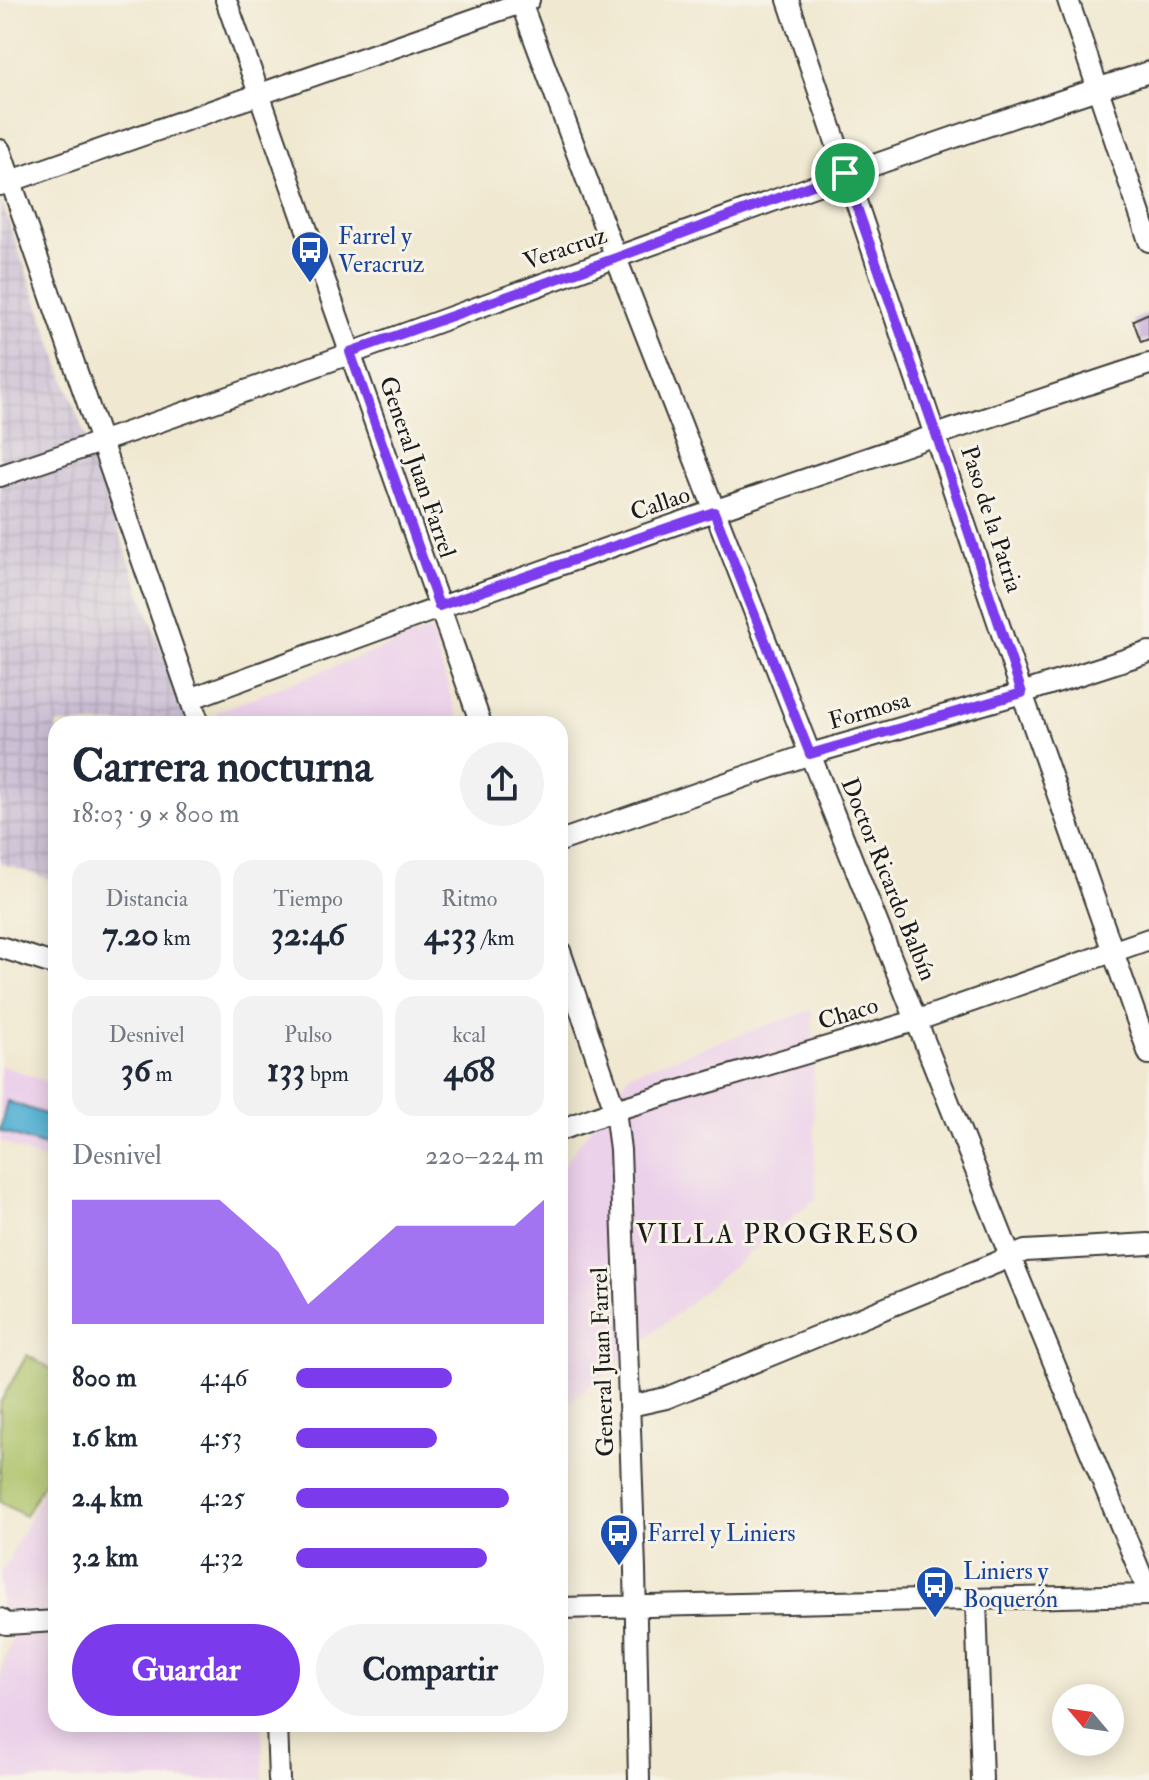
<!DOCTYPE html>
<html lang="es">
<head>
<meta charset="utf-8">
<style>
  :root { --surface:#fff; --page:#f2f2f3; --text:#1f2937; --muted:#747a83; --accent:#7c3aed }
  body { margin:0; font-family:"IM FELL Double Pica",serif; background:var(--page); color:var(--text); height:100vh; display:flex; flex-direction:column; font-size:30px; white-space:nowrap }
  * { box-sizing:border-box; margin:0 }
  p { font-size:26px; color:var(--muted) }
  .icon { flex:none; width:44px; height:44px; fill:none; stroke:currentColor; stroke-width:2; stroke-linecap:round; stroke-linejoin:round }
  .map { position:relative; flex:1; overflow:hidden }
  .panel { position:absolute; left:48px; top:716px; width:520px; height:1016px; display:flex; flex-direction:column; background:var(--surface); border-radius:24px; box-shadow:0 4px 20px #0003 }
  .panel>* { flex:none }
  .needle { width:52px; rotate:299deg }
  .fabs { position:absolute; left:1052px; top:1684px; display:grid; gap:16px }
  .fabs a { display:grid; place-items:center; width:72px; height:72px; border-radius:50%; background:var(--surface); box-shadow:0 4px 20px #0003; font-size:40px }
  .pin { position:absolute; display:grid; place-items:center; width:68px; height:68px; color:#fff; margin:-34px; border:4px solid #fff; border-radius:50%; box-shadow:0 2px 8px #0007 }
  .round { display:grid; place-items:center; flex:none; width:84px; height:84px; border-radius:42px; background:var(--page) }
  .summary { display:flex; align-items:center; justify-content:space-between; height:136px; padding:0 24px }
  h1 { font-size:44px; font-weight:800; line-height:60px }
  .figures { display:grid; grid-template-columns:repeat(3,1fr); gap:12px; height:136px; padding:8px 24px }
  .figures div { display:grid; align-content:center; border-radius:20px; background:var(--page); text-align:center }
  .figures b { font-size:34px; font-weight:800 }
  .figures small { font-size:22px; font-weight:400 }
  .figures p { font-size:22px }
  .chart { height:224px; padding:16px 24px }
  .chart p { display:flex; justify-content:space-between }
  .chart svg { width:100%; height:144px; margin-top:8px; fill:var(--accent); opacity:.7 }
  .action { display:flex; gap:16px; margin-top:auto; padding:16px 24px }
  .action a { flex:1; height:92px; border-radius:48px; background:var(--accent); color:#fff; font-size:32px; font-weight:800; line-height:92px; text-align:center }
  .action a+a { background:var(--page); color:var(--text) }
  ul { padding:0 24px; list-style:none; font-size:26px }
  li { display:grid; grid-template-columns:128px 96px 1fr; align-items:center; height:60px }
  li i { height:20px; border-radius:10px; background:var(--accent) }
  .map>svg:first-child { display:block }
  .built { fill:#ecd1ea }
  .industrial { fill:url(#industrial-grid) }
  .green { fill:#abc166; stroke:#646e41; stroke-width:2 }
  .water { fill:#55b1d3; stroke:#386678; stroke-width:2 }
  .building { fill:#bb9fd6 }
  .lines { fill:none; stroke-linecap:round; stroke-linejoin:round }
  .street-casing { stroke:#3c3b37; stroke-width:24 }
  .street { stroke:#fff; stroke-width:20 }
  .route-casing { stroke:#fff; stroke-width:16 }
  .route { stroke:#7c3aed; stroke-width:10 }
  .labels { text-anchor:middle; stroke-width:6; stroke-linejoin:round; paint-order:stroke }
  .transit-label { font-size:24px; fill:#164399; stroke:#f7f3e8; text-anchor:start }
  .street-label { font-size:24px; fill:#1c1c1c; stroke:#f7f3e8 }
  .quarter-label { font-size:28px; letter-spacing:2px; fill:#1c1c1c; stroke:#f7f3e8 }
</style>
</head>
<body>
<div class="map">
<svg width="1149" height="1780" viewBox="0 0 1149 1780">
  <defs>
    <pattern id="industrial-grid" width="8" height="8" patternUnits="userSpaceOnUse" patternTransform="scale(2)"><rect width="8" height="8" fill="#cbbfd5"/><path d="M0 4h8M4 0v8" fill="none" stroke="#aea4b6"/></pattern>
  </defs>
  <rect width="100%" height="100%" fill="#f7f3e8"/>
  <filter id="ink" filterUnits="userSpaceOnUse"><feTurbulence type="fractalNoise" baseFrequency=".0125" numOctaves="2"/><feDisplacementMap in="SourceGraphic" scale="16" xChannelSelector="R" yChannelSelector="G"/><feConvolveMatrix kernelMatrix="1 2 1 2 8 2 1 2 1" color-interpolation-filters="sRGB"/></filter>
  <filter id="wash" filterUnits="userSpaceOnUse"><feTurbulence type="fractalNoise" baseFrequency=".006" numOctaves="4" result="noise"/><feDisplacementMap in="SourceGraphic" scale="32" xChannelSelector="R" yChannelSelector="G"/><feGaussianBlur stdDeviation="1.8" result="paint"/><feColorMatrix in="noise" values="0 0 0 0 0 0 0 0 0 0 0 0 0 0 0 0 0 1.4 0 .05"/><feComposite in="paint" operator="in"/></filter>
  <g filter="url(#wash)">
    <rect width="100%" height="100%" fill="#f0e8d0"/>
    <path class="built" d="M430,630L460,724H220L216,712Z
      M812,1010L816,1198L560,1410V1170L631,1073Z
      M0,1065L56,1085V1166L0,1141Z
      M56,1465V1724H262L263,1780H0V1672L15,1631L0,1609V1577Z"/>
    <path class="industrial" d="M0,198L188,724H56V881L0,863Z"/>
    <path class="green" d="M27,1355L56,1372V1461L25,1516L0,1502V1403Z"/>
    <path class="water" d="M7,1101L56,1118V1150L0,1131Z"/>
    <g id="blocks">
      <path class="building" d="M1149,313V339L1141,342L1133,320Z"/>
    </g>
  </g>
  <g filter="url(#ink)">
    <use href="#blocks" fill-opacity="0" stroke="#3c3b37" stroke-width="2"/>
    <g class="lines">
      <g class="street-casing">
        <path id="street" d="M226,0L481,724
          M520,0L616,258L810,754L1010,1256L1149,1594
          M788,0L1022,693L1149,1054
          M1068,0L1149,241
          M0,150L199,724
          M0,185L529,0
          M0,476C385,347 763,197 1149,72
          M190,699C507,581 827,470 1149,364
          M560,841L810,754L1022,693L1149,652
          M0,947L56,965
          M560,951L615,1110L620,1150L635,1569L639,1780
          M560,1130L615,1110L918,1020L1149,939
          M630,1406L666,1398L1025,1251L1149,1244
          M976,1600L982,1780
          M560,1608L1149,1595
          M0,1619L6,1624L56,1621
          M277,1724L279,1780"/>
      </g>
      <use href="#street" class="street"/>
    </g>
  </g>
  <g class="lines" filter="url(#ink)">
    <g class="route-casing">
      <path id="route" d="M845,173L936,434L1022,693L810,754L714,512L439,606L350,352L616,258Z"/>
    </g>
    <use href="#route" class="route"/>
  </g>
  <defs>
    <g id="bus-pin" transform="scale(2)"><path d="M0 17L-7.5 6A9.5 9.5 0 1 1 7.5 6Z" fill="#1a4fb4" stroke="#f7f3e8"/><path d="M-5-6H5V4H4V6H2V4H-2V6H-4V4H-5ZM-3.5-4V0h7V-4ZM-3.5 1.2v1.5H-2V1.2ZM2 1.2v1.5H3.5V1.2Z" fill="#fff"/></g>
  </defs>
  <g fill-rule="evenodd">
    <use href="#bus-pin" x="310" y="250"/>
    <use href="#bus-pin" x="619" y="1533"/>
    <use href="#bus-pin" x="935" y="1585"/>
  </g>
  <g class="labels">
    <g class="transit-label">
      <text x="338" y="244">Farrel y<tspan x="338" dy="28">Veracruz</tspan></text>
      <text x="647" y="1541">Farrel y Liniers</text>
      <text x="963" y="1579">Liniers y<tspan x="963" dy="28">Boquerón</tspan></text>
    </g>
    <g class="street-label">
      <text transform="translate(565 248) rotate(-19)" y="8">Veracruz</text>
      <text transform="translate(418 467) rotate(71)" y="8">General Juan Farrel</text>
      <text transform="translate(660 503) rotate(-19)" y="8">Callao</text>
      <text transform="translate(992 519) rotate(72)" y="8">Paso de la Patria</text>
      <text transform="translate(869 710) rotate(-16)" y="8">Formosa</text>
      <text transform="translate(889 879) rotate(68)" y="8">Doctor Ricardo Balbín</text>
      <text transform="translate(848 1013) rotate(-17)" y="8">Chaco</text>
      <text transform="translate(602 1362) rotate(-92)" y="8">General Juan Farrel</text>
    </g>
    <g class="quarter-label">
      <text x="778" y="1243">VILLA PROGRESO</text>
    </g>
  </g>
</svg>
<div class="fabs">
<a><svg class="needle" viewBox="-14 -14 28 28"><path d="M0-13l5 13h-10z" fill="#e53935"/><path d="M0 13l5-13h-10z" fill="#747a83"/></svg></a>
</div>
<div class="pin" style="left:845px;top:173px;background:#1e9e55"><svg class="icon" aria-label="arrive" viewBox="0 0 24 24"><path d="M6 21V4h12l-3 4 3 4H6"/></svg></div>
<section class="panel">
<div class="summary"><div><h1>Carrera nocturna</h1><p>18:03 · 9 × 800 m</p></div><a class="round"><svg class="icon" aria-label="share" viewBox="0 0 24 24"><path d="M12 15V3M7 8l5-5 5 5M5 13v7h14v-7"/></svg></a></div>
<div class="figures">
<div><p>Distancia</p><b>7.20<small> km</small></b></div>
<div><p>Tiempo</p><b>32:46</b></div>
<div><p>Ritmo</p><b>4:33<small> /km</small></b></div>
</div>
<div class="figures">
<div><p>Desnivel</p><b>36<small> m</small></b></div>
<div><p>Pulso</p><b>133<small> bpm</small></b></div>
<div><p>kcal</p><b>468</b></div>
</div>
<div class="chart"><p><span>Desnivel</span>220–224 m</p>
<svg viewBox="0 0 160 44" preserveAspectRatio="none"><path d="M0 44V6L10 6L20 6L30 6L40 6L50 6L60 14L70 22L80 38L90 30L100 22L110 14L120 14L130 14L140 14L150 14L160 6V44z"/></svg>
</div>
<ul>
<li><b>800 m</b>4:46<i style="width:63%"></i></li>
<li><b>1.6 km</b>4:53<i style="width:57%"></i></li>
<li><b>2.4 km</b>4:25<i style="width:86%"></i></li>
<li><b>3.2 km</b>4:32<i style="width:77%"></i></li>
</ul>
<div class="action"><a>Guardar</a><a>Compartir</a></div>
</section>
</div>
</body>
</html>
